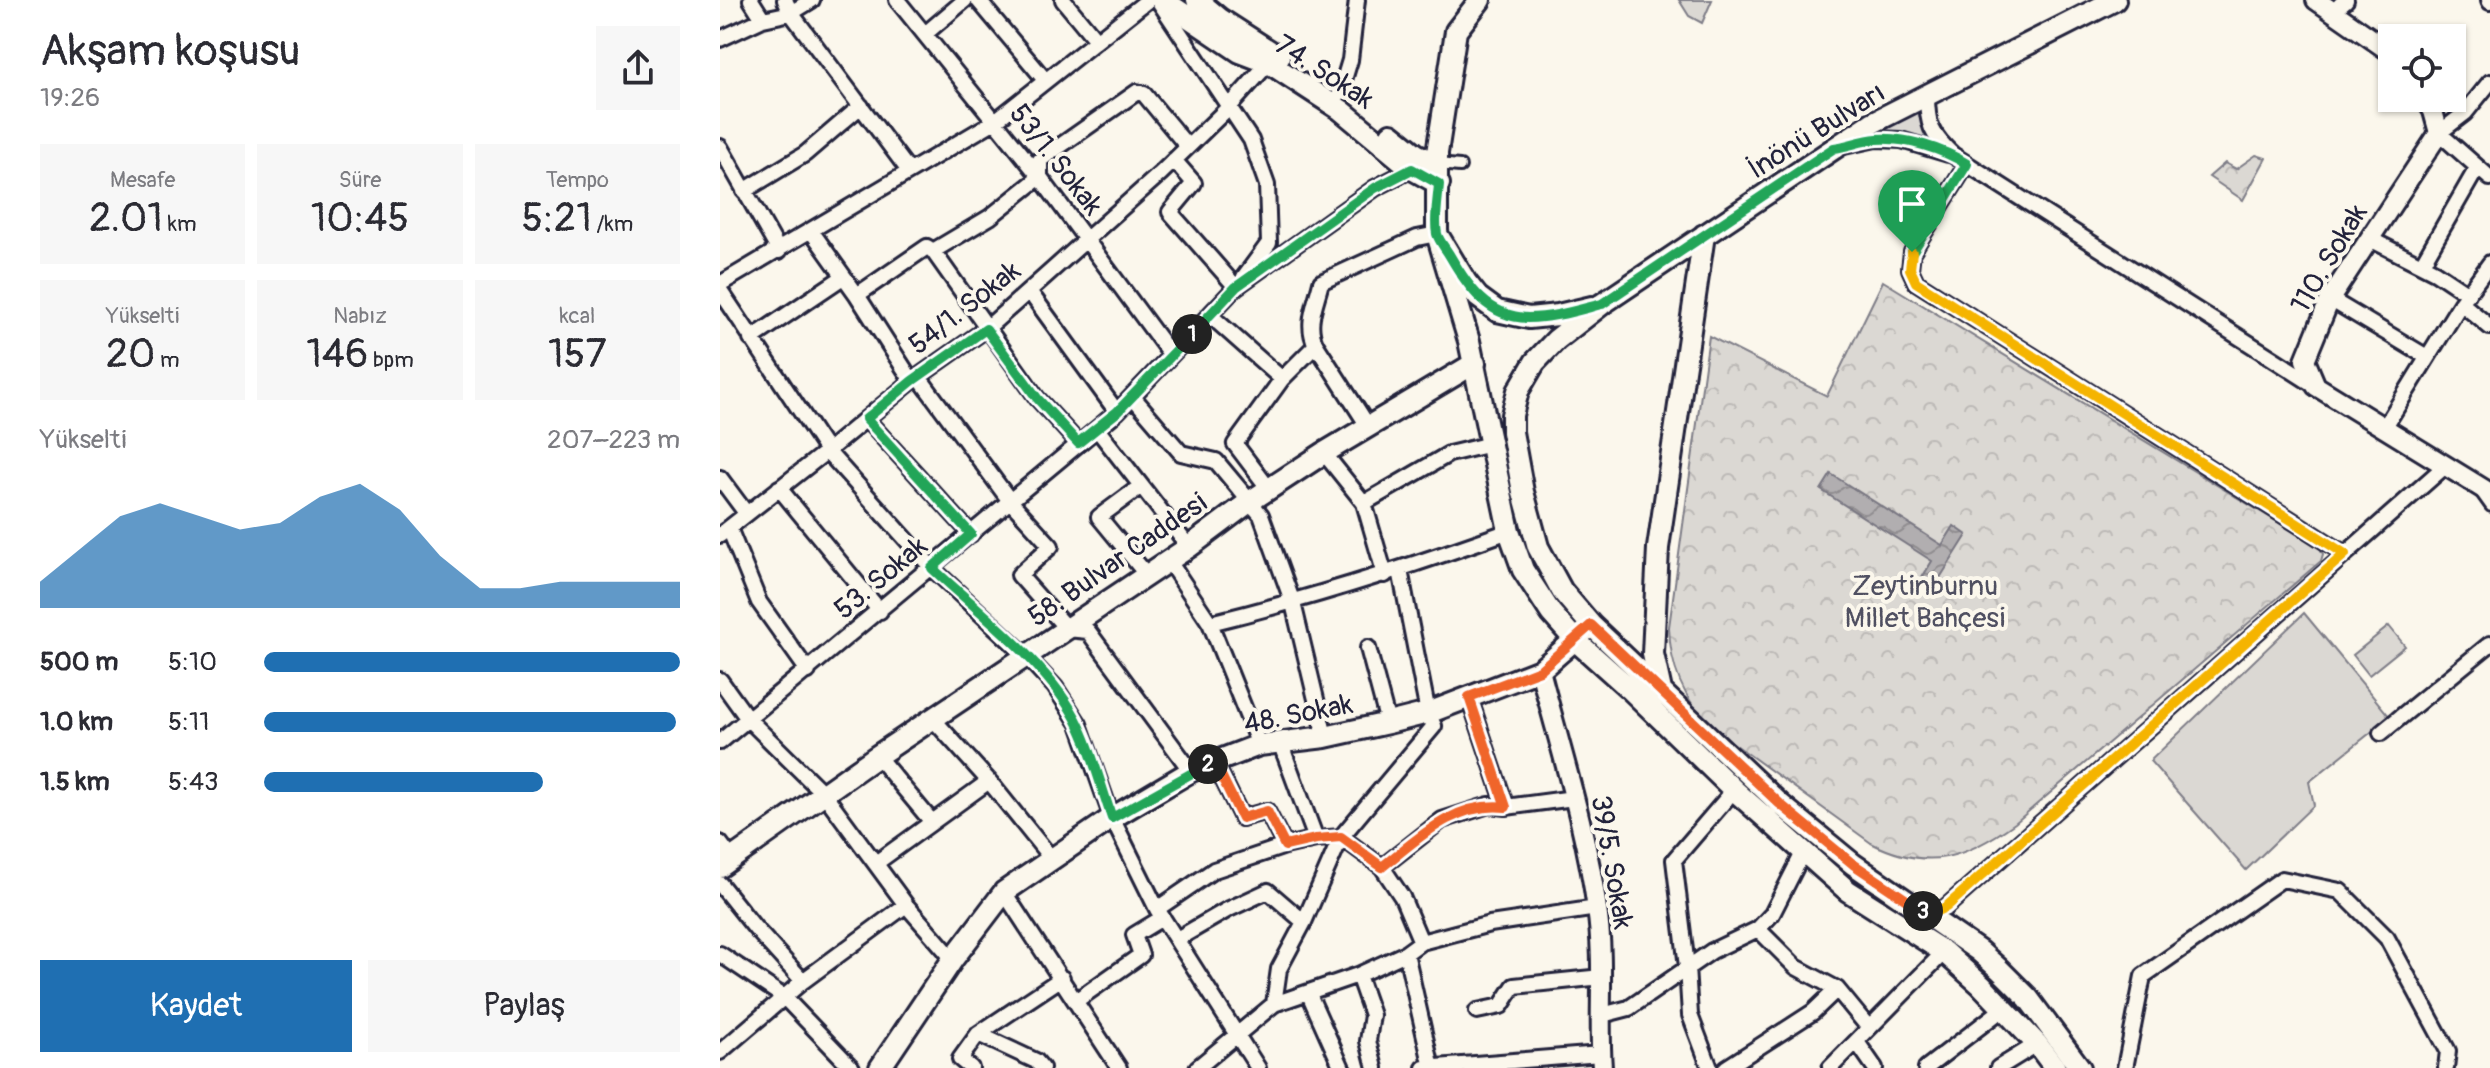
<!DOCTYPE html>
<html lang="tr">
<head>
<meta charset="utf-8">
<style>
  :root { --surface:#fff; --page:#f7f7f7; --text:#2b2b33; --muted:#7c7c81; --accent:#1f6fb2 }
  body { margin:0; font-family:Pangolin,sans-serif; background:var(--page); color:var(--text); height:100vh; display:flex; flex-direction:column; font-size:30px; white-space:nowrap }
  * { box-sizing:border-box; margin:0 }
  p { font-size:26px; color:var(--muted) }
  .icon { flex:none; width:44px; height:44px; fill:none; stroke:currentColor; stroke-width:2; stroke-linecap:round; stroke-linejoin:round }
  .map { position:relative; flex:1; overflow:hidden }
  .side { display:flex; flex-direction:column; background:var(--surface); width:720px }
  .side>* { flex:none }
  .buttons { position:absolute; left:1658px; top:24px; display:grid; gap:16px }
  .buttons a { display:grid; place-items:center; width:88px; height:88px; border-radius:0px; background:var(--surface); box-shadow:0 2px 6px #0004; font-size:40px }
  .pin { position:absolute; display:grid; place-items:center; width:68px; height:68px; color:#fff; margin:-82px -34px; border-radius:50% 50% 50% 0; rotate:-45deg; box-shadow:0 0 8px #0007 }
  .pin .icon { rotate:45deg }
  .km { position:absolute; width:40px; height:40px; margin:-20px; border-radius:50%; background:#222; color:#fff; font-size:22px; line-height:40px; text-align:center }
  .round { display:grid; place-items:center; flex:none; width:84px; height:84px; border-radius:0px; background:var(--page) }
  .headline { display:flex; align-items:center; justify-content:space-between; height:136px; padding:0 40px }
  h1 { font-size:44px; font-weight:600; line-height:60px }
  .figures { display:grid; grid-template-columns:repeat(3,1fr); gap:12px; height:136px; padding:8px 40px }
  .figures div { display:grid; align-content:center; border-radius:0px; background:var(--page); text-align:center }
  .figures b { font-size:40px; font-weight:600 }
  .figures small { font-size:22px; font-weight:400 }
  .figures p { font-size:22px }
  .chart { height:224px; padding:16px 40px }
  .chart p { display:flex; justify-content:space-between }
  .chart svg { width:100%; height:144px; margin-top:8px; fill:var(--accent); opacity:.7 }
  .primary-button { display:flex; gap:16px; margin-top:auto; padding:16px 40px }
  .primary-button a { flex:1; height:92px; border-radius:0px; background:var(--accent); color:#fff; font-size:32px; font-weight:600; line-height:92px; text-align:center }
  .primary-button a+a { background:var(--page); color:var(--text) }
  ul { padding:0 40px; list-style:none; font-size:26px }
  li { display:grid; grid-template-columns:128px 96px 1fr; align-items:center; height:60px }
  li i { height:20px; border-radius:10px; background:var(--accent) }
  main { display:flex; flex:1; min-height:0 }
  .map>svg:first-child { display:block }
  .grass { fill:#dbd8d3; stroke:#7e7d87; stroke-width:2 }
  .park { fill:url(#park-crowns); stroke:#7e7d87; stroke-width:2 }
  .water { fill:url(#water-waves); stroke:#787681; stroke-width:2 }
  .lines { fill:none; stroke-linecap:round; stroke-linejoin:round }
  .service-casing { stroke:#22223b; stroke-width:13 }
  .pedestrian-casing { stroke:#22223b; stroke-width:16 }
  .minor-casing { stroke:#22223b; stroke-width:20 }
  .tertiary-casing { stroke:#22223b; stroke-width:24 }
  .secondary-casing { stroke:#22223b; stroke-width:26 }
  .service { stroke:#fbf7ec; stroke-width:7 }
  .pedestrian { stroke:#fbf7ec; stroke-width:10 }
  .minor { stroke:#fbf7ec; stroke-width:14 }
  .tertiary { stroke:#fbf7ec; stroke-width:18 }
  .secondary { stroke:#fbf7ec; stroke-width:20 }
  .split-1-casing { stroke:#fff; stroke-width:16 }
  .split-2-casing { stroke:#fff; stroke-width:16 }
  .split-3-casing { stroke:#fff; stroke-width:16 }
  .split-4-casing { stroke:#fff; stroke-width:16 }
  .split-1 { stroke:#22a559; stroke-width:10 }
  .split-2 { stroke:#22a559; stroke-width:10 }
  .split-3 { stroke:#f0652b; stroke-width:10 }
  .split-4 { stroke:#f5b400; stroke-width:10 }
  .labels { text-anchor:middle; stroke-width:8; stroke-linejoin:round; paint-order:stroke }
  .street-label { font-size:28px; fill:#22223b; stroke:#fbf7ec }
  .park-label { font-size:28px; fill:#505061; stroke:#fbf7ec }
</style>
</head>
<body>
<main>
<section class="side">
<div class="headline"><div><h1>Akşam koşusu</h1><p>19:26</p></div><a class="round"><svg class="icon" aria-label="share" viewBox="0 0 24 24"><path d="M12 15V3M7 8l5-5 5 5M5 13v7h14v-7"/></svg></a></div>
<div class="figures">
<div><p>Mesafe</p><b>2.01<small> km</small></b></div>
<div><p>Süre</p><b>10:45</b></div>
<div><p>Tempo</p><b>5:21<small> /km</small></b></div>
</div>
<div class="figures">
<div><p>Yükselti</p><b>20<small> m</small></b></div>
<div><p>Nabız</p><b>146<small> bpm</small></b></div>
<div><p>kcal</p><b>157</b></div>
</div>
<div class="chart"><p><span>Yükselti</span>207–223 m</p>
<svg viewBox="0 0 160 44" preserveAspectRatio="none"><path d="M0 44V36L10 26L20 16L30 12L40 16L50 20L60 18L70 10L80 6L90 14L100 28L110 38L120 38L130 36L140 36L150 36L160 36V44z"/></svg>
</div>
<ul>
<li><b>500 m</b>5:10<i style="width:100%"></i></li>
<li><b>1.0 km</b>5:11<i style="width:99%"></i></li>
<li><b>1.5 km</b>5:43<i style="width:67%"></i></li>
</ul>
<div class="primary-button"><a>Kaydet</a><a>Paylaş</a></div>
</section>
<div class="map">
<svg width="1770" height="1068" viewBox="0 0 1770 1068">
  <defs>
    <pattern id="park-crowns" width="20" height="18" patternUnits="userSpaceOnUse" patternTransform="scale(2)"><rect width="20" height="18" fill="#dbd8d3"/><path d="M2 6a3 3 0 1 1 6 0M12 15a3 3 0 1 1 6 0" fill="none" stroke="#bcb9b6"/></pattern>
    <pattern id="water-waves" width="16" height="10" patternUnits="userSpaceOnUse" patternTransform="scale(2)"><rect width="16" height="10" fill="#b1aeb0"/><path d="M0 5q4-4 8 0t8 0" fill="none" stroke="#908d90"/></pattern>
  </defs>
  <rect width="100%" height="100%" fill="#fbf7ec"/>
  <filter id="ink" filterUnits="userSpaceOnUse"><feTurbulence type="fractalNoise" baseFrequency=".0125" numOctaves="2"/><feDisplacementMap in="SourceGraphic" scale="16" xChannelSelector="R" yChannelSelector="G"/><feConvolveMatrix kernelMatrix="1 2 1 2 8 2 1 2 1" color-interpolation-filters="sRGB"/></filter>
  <g filter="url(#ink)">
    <path class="grass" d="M959,0H992L982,23L969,16Z
      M1203,109L1212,140L1158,133Z
      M1584,613L1670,717L1589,782L1594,805L1526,870L1430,761Z
      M1669,626L1685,646L1649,675L1633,655Z"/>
    <path class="park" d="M1536,155L1546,158L1523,200L1489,177L1505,163L1516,169Z
      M1163,281L1600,548L1603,554L1601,561L1295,823C1246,858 1208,872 1151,843L991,727C963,699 950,667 949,627L989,336L1107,396Z"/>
    <path class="water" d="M1111,474L1222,545L1234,526L1247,535L1213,589L1200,581L1212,561L1101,490Z"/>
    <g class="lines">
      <g class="service-casing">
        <path id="service" d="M1760,493L1770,507"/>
      </g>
      <g class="pedestrian-casing">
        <path id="pedestrian" d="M717,164L740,166"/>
      </g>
      <g class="minor-casing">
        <path id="minor" d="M31,0L43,19
          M65,0L71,13L189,171
          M177,0L320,177L451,355
          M258,0L325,80
          M343,0L376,40
          M438,0L531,140L547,185L549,243L524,277
          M1769,0L1770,2
          M1620,5L1626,0
          M205,34L245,0
          M0,39L43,19L71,13L92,0
          M1770,82L1745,113L1719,133L1770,178
          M620,93L630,60L637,0
          M1207,95C1207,125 1211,134 1233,155L1596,386
          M1124,146L1156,139L1181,140L1228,154
          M0,147L59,251
          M454,160L474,183L450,212L516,287
          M1247,164L1192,252L1190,269L1196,282L1625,554
          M24,191L85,154L141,106
          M92,232L137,295L192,381
          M1650,239L1715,272L1748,294
          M213,251L317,398L358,443
          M1702,264L1757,168
          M0,284L275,121L428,0
          M0,290L107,451L212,568L306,656L335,687L359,724L392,818L437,909L538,1068
          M309,291L397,412
          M137,295L207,247L213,251L270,217L320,177V160L417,92L424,94L467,146
          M1610,299L1707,357
          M1741,303L1770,327
          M491,316L562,379
          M31,339L123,277
          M596,345L648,426
          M198,376L290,501L331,546L299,575L347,629L368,631L471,771
          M413,397L461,453L496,461L541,515L573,603L605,737
          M146,419L251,534
          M1664,428L1741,303L1770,263
          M377,429L469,547
          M604,453L644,503L665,575
          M0,478L26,513
          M421,486L379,517L426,574
          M59,488L160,611
          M549,489L515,444L562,379L596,345C585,324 596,304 601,282L697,238L717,234
          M644,503L729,454L771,444
          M9,528L39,602L88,671
          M0,535L107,451L192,381L266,329L441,173L509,107L553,58
          M448,560L490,623L539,745
          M490,623C592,598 690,567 789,531
          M648,648L668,723
          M0,680L28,719L105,795L186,905L233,959
          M749,697L786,807
          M213,719L269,781L331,858
          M1661,733L1770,644
          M0,742L397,412L516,287L655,188L692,169
          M560,742L596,839
          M157,756L212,822
          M494,761L522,818L547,811L565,846
          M0,843L12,859
          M156,863L269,781
          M662,867L722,820L769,805L786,807L854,798
          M0,884L35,928L83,981
          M284,892L399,1068
          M437,909L494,870L565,846L596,839L621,837L662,867L682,897L701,942
          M1208,915L1226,907L1724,467
          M1038,929L1076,967L1117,989L1149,1028
          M457,939L507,910L548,891L584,922
          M686,953L712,1068
          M0,954L64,997L132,1068
          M638,975L652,1015L648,1041L655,1068
          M589,994L622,1068
          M357,1000L421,955L414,935L442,918
          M554,1004L638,975L686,953L701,942L770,924L877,908
          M757,1011L781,1006L794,986L882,977
          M882,1015L909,1008L992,951L1038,929L1052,914L1084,851
          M258,1034L316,1061L322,1068
          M1137,1042L1155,1068
          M0,1052L83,981L186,905
          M251,1068L240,1059L258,1034L342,978
          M477,1068L554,1004L559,969L584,922L621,837L714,726L708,713L680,570
          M704,1068L881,1054
          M990,1068L970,1015L967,967L954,860L1014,790
          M1006,1068L1093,1012L1117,989
          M1110,1068L1224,952
          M1206,1068L1284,1008
          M1278,1068L1317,1044
          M1405,1068L1423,976L1562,879L1620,891L1667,938L1728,1051L1726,1068"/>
      </g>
      <g class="tertiary-casing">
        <path id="tertiary" d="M1596,0L1672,53
          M1705,98L1713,111L1719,133L1610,299L1585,360L1596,386L1770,493
          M820,670C840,748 866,828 877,909C885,962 878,1015 882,1068"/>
      </g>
      <g class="secondary-casing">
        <path id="secondary" d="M443,0L520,52L549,63L621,110L692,169L719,184
          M477,0L500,19L559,57
          M760,0L736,31L717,153V234L746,282L758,297L777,311L809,318L838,315L872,307
          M671,134L696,154L717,164
          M717,234L749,341L789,531L803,570L831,613L855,640L911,690L1014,790L1128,891L1224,952L1261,985L1317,1044L1335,1068
          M942,695L933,654L938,548L984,235
          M0,867L157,756L469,547L529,502L604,453L755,363
          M160,1068L233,959L284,892L392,818L471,771L539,745L605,737L668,723L708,713L820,670L865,631
          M1360,1068L1308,998L1279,969L1259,951L1133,864L1060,804L871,625L842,591L818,547L803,492L792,432V415L798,391L815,362L836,340L882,304L1152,123L1395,0"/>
      </g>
      <use href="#service" class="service"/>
      <use href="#pedestrian" class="pedestrian"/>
      <use href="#minor" class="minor"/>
      <use href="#tertiary" class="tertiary"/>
      <use href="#secondary" class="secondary"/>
    </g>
  </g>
  <g class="lines" filter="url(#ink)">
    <g class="split-1-casing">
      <path id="split-1" d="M472,334L516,287L655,188L692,169L719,184C718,199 714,220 717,234C719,241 726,249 730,256C748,287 768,317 808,318C833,318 858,310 882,304L1114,148C1128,146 1143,140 1157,139C1186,137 1223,149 1247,164L1192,252"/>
    </g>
    <g class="split-2-casing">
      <path id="split-2" d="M472,334L397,412L358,443L317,398L266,329L192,381L146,419L251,534L212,568C258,611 333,668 359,725C373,754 381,787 392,818L488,764"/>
    </g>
    <g class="split-3-casing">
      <path id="split-3" d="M488,764L494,761L522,818L547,811L565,846L596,839L621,837L662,867C699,838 735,801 786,807L749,697L820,670L871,625L1060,804L1133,864L1203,911"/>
    </g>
    <g class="split-4-casing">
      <path id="split-4" d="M1192,252L1190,269L1196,282L1625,554L1226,907L1208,915L1203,911"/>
    </g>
    <use href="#split-1" class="split-1"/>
    <use href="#split-2" class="split-2"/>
    <use href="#split-3" class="split-3"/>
    <use href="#split-4" class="split-4"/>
  </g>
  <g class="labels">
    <g class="street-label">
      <text transform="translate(605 71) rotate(33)" y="10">74. Sokak</text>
      <text transform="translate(1096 130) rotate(-32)" y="10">İnönü Bulvarı</text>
      <text transform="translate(337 159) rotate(52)" y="10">53/1. Sokak</text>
      <text transform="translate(1608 258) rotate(-59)" y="10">110. Sokak</text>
      <text transform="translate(244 307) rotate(-38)" y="10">54/1. Sokak</text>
      <text transform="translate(397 559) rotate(-35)" y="10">58. Bulvar Caddesi</text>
      <text transform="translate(160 577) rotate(-40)" y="10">53. Sokak</text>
      <text transform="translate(578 713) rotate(-11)" y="10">48. Sokak</text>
      <text transform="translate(893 862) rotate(80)" y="10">39/5. Sokak</text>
    </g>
    <g class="park-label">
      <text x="1205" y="595">Zeytinburnu<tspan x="1205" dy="32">Millet Bahçesi</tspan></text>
    </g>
  </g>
</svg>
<div class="buttons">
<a><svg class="icon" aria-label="locate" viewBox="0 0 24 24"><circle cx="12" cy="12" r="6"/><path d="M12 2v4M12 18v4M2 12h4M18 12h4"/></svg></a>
</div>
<div class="pin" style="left:1192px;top:252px;background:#1e9e55"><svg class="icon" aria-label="arrive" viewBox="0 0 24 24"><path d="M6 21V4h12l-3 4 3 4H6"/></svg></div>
<b class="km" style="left:472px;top:334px">1</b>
<b class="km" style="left:488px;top:764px">2</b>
<b class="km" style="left:1203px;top:911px">3</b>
</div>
</main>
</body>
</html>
